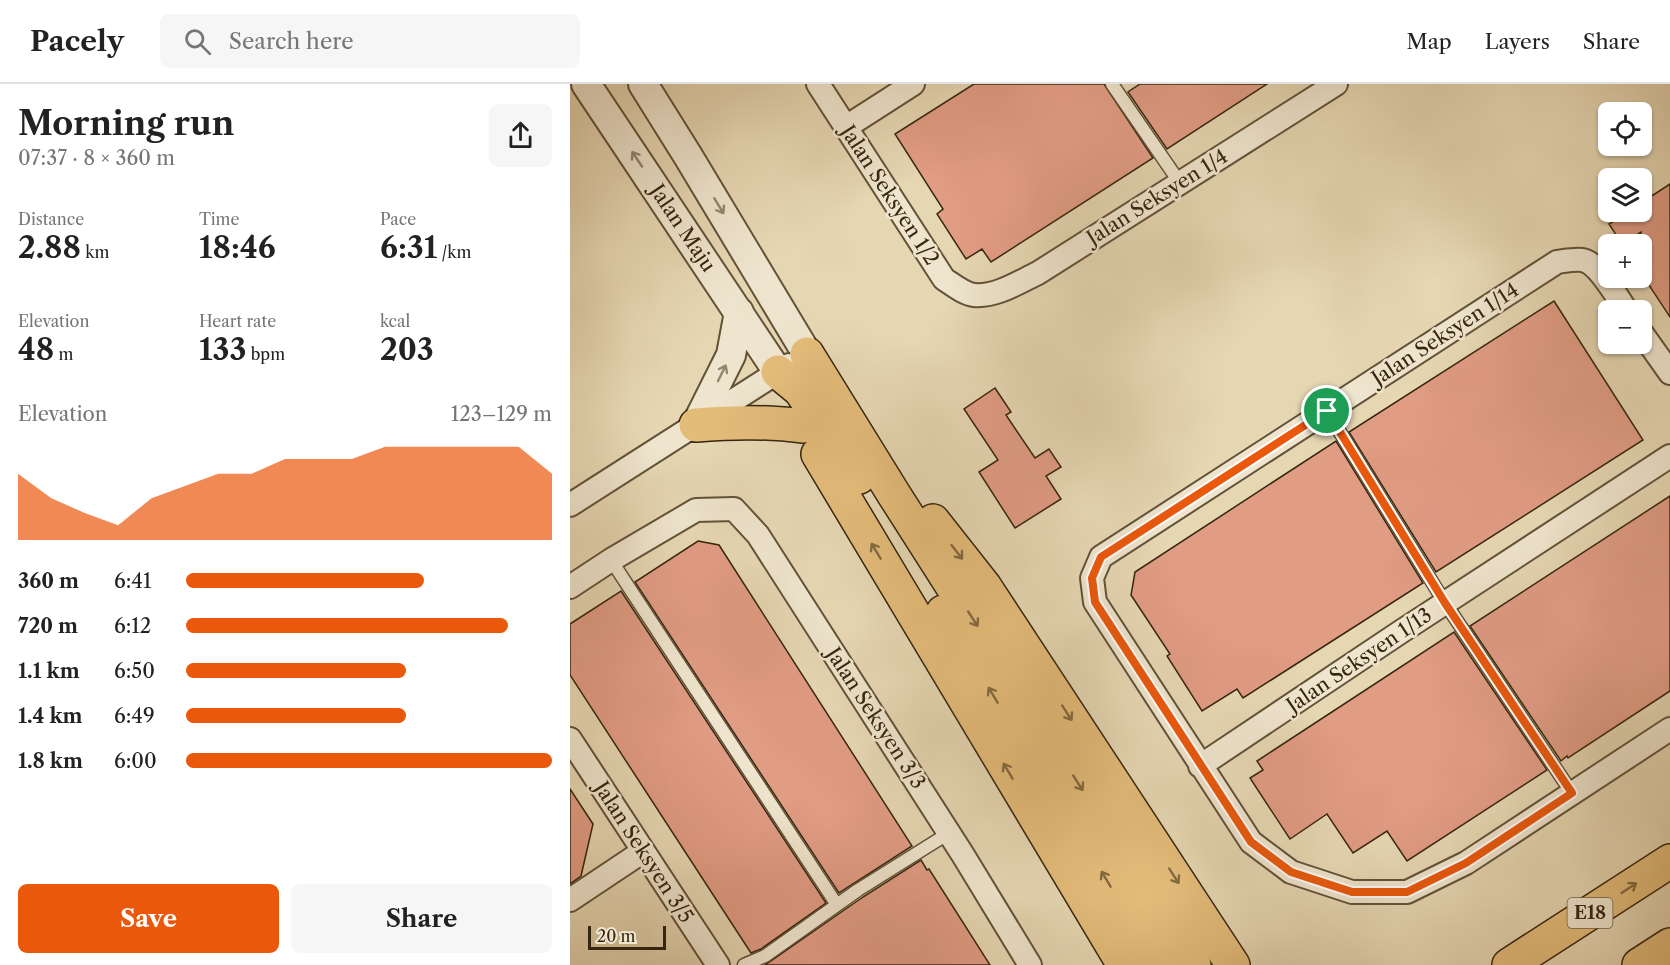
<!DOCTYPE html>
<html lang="en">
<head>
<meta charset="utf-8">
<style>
  :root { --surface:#fff; --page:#f6f6f6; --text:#222; --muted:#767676; --line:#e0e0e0; --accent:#ea580c }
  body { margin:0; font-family:"Libre Caslon Text",serif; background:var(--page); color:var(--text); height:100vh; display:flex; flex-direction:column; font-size:22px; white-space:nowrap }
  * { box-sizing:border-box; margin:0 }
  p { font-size:20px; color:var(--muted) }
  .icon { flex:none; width:33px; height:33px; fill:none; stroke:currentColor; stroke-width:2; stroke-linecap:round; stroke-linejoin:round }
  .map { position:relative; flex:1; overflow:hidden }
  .panel { display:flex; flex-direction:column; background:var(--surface); width:570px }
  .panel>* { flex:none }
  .tools { position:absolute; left:1028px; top:18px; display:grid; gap:12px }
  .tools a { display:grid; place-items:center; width:54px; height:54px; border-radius:9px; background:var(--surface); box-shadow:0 2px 4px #0004; font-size:30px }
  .scale { position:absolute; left:18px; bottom:15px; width:78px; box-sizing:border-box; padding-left:6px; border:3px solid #36260f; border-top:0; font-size:16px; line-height:21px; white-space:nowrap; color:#36260f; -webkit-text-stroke:4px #efe5ce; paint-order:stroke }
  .pin { position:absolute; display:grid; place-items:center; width:51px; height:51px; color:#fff; margin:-26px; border:3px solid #fff; border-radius:50%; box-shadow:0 2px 6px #0007 }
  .round { display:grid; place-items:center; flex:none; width:63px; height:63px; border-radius:9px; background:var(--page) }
  .headline { display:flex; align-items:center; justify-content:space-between; height:102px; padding:0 18px }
  h1 { font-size:33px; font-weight:700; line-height:45px }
  .metrics { display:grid; grid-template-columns:repeat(3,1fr); gap:9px; height:102px; padding:6px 18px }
  .metrics div { display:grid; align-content:center }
  .metrics b { font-size:30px; font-weight:700 }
  .metrics small { font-size:16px; font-weight:400 }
  .metrics p { font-size:16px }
  .chart { height:168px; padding:12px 18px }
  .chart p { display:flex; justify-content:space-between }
  .chart svg { width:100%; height:108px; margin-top:6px; fill:var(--accent); opacity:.7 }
  .cta { display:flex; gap:12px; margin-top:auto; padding:12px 18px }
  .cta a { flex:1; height:69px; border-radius:9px; background:var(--accent); color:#fff; font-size:24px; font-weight:700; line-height:69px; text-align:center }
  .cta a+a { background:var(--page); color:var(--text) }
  ul { padding:0 18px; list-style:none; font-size:20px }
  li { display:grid; grid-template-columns:96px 72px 1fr; align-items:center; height:45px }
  li i { height:15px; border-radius:8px; background:var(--accent) }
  header { display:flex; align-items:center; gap:36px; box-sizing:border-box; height:84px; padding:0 30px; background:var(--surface); border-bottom:2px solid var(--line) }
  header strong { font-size:28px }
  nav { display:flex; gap:33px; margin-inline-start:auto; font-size:21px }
  .search { width:420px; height:54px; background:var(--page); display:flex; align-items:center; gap:15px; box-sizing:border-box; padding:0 21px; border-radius:9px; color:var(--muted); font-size:22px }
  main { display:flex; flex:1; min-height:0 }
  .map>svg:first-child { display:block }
  .building { fill:#e19c84; stroke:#36260f; stroke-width:1.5 }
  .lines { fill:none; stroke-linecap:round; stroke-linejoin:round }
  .service-casing { stroke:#625238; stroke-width:15 }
  .minor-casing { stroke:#625238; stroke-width:26 }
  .tertiary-casing { stroke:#625238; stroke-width:32 }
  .motorway-casing { stroke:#36260f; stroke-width:36 }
  .service { stroke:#efe5ce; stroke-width:12 }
  .minor { stroke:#efe5ce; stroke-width:22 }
  .tertiary { stroke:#efe5ce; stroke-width:28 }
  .motorway { stroke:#e3bc7a; stroke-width:33 }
  .oneway { stroke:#92866e }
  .oneway2 { stroke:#846a3f }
  .route-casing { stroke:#fff; stroke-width:12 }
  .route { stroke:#ea580c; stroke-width:8 }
  .labels { text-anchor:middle; stroke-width:5; stroke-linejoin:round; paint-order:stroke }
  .shield { fill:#efe5ce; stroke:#6e5f48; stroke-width:1.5 }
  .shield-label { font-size:18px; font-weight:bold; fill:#36260f }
  .street-label { font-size:20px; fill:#36260f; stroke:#efe5ce }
</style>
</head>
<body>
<header>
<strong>Pacely</strong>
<div class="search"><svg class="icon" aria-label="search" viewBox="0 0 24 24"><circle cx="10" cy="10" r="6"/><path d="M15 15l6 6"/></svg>Search here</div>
<nav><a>Map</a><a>Layers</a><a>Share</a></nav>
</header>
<main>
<section class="panel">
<div class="headline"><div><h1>Morning run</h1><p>07:37 · 8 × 360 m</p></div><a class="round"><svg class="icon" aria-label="share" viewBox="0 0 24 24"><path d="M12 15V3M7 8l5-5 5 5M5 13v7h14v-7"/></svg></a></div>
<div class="metrics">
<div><p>Distance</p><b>2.88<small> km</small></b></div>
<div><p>Time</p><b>18:46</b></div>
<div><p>Pace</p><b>6:31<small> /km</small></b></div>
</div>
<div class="metrics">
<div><p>Elevation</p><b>48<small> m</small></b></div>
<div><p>Heart rate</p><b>133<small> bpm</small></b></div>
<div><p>kcal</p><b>203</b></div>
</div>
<div class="chart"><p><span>Elevation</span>123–129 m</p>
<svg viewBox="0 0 160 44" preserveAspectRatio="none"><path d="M0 44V17L10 27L20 33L30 38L40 27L50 22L60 17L70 17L80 11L90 11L100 11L110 6L120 6L130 6L140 6L150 6L160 17V44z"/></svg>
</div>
<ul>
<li><b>360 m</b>6:41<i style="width:65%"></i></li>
<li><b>720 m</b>6:12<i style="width:88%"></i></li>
<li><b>1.1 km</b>6:50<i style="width:60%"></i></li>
<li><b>1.4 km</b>6:49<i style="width:60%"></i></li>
<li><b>1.8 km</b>6:00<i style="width:100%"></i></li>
</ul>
<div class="cta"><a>Save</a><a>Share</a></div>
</section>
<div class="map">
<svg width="1100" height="881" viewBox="0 0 1100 881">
  <rect width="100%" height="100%" fill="#e6d7b3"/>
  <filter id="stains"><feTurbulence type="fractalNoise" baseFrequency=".00333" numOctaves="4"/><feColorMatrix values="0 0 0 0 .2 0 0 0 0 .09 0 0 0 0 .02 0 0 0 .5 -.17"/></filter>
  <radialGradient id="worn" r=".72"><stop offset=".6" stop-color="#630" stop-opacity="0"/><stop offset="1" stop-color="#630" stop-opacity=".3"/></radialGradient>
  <path class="building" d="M404,0H534L583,74L421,178L412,165L396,175L367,130L373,125L325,50Z
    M570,0H697L597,65L558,8Z
    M1100,100V233L1071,189V148L1052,160L1039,140L1058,128H1071V119Z
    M984,217L1073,356L866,488L779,348Z
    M425,304L441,328L436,331L465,374L479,365L491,383L476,392L491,415L445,444L409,388L428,376L394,325Z
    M766,357L853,499L673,614L667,605L632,627L597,572L600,570L561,511L565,488Z
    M1100,412V607L998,674L997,672L991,677L900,542Z
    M128,457L149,461L342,762L269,809L65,498Z
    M51,507L256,819L191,865L181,869L0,591V540Z
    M884,548L977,686L837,777L817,747L783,769L757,730L720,755L680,694L693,686L687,677Z
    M0,705L23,740L11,792L0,800Z
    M351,776L357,786L359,785L420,881H195L293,813Z"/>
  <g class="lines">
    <g class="service-casing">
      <path id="service" d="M542,0L610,99
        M757,327L875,519L1002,709
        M41,476L267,821
        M174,881L195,872L288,806L379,749"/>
    </g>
    <g class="minor-casing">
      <path id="minor" d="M248,0L374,195C382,200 394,210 404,211C426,213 449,198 468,189L766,0
        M276,43L343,0
        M1056,226C1047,213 1028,178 1012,176C1004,175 995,177 987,178L531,473L522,494L525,518L681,758L721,788L782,808H837L896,779L1100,645
        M1071,248L1100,289
        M0,421L219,281
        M0,503L41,476L126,426L164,425L188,451L393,771L460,881
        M0,655L148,881
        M630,682L832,547L1100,372
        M0,816L72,768"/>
    </g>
    <g class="tertiary-casing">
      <path id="tertiary" d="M16,0L208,288
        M73,0L118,72L237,270
        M126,341L161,271L169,228"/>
    </g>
    <g class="motorway-casing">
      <path id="motorway" d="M237,270L323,409L624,881
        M208,288L230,306L289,393
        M126,341C162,338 196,337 232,342
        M248,370L554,881
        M363,437L415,503L663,881
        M373,528L588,881
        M939,881L1100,777
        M1069,881L1100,861"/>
    </g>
    <use href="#service" class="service"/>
    <use href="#minor" class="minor"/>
    <use href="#tertiary" class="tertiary"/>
    <use href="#motorway" class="motorway"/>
  </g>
  <defs><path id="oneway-shaft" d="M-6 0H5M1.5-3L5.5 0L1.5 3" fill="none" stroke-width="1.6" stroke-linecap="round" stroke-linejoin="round" transform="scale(1.5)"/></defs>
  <g class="oneway">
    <use href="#oneway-shaft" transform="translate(67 75) rotate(-124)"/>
    <use href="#oneway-shaft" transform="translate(149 122) rotate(59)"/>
    <use href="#oneway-shaft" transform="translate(152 289) rotate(-64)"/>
  </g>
  <g class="oneway2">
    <use href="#oneway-shaft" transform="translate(306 467) rotate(-121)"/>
    <use href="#oneway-shaft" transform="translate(387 468) rotate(52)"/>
    <use href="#oneway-shaft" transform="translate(403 535) rotate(57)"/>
    <use href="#oneway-shaft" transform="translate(423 611) rotate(-121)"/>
    <use href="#oneway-shaft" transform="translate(497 629) rotate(57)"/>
    <use href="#oneway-shaft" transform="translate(438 687) rotate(-121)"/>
    <use href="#oneway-shaft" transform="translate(508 699) rotate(57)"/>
    <use href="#oneway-shaft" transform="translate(604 792) rotate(57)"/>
    <use href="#oneway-shaft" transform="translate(536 795) rotate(-121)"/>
    <use href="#oneway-shaft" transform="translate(1059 804) rotate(-33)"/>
  </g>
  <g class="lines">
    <g class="route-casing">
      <path id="route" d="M757,327L875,519L1002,709L896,779L837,808H782L721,788L681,758L525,518L522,494L531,473Z"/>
    </g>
    <use href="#route" class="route"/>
  </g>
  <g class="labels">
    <rect class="shield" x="997.5" y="814" width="45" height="30" rx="4.5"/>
    <g class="shield-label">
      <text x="1020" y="835">E18</text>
    </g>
    <g class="street-label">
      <text transform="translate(320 111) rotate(57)" y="7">Jalan Seksyen 1/2</text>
      <text transform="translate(587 113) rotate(-32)" y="7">Jalan Seksyen 1/4</text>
      <text transform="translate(113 144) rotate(56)" y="7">Jalan Maju</text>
      <text transform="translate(875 250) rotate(-33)" y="7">Jalan Seksyen 1/14</text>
      <text transform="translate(789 576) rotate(-34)" y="7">Jalan Seksyen 1/13</text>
      <text transform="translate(306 634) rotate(57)" y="7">Jalan Seksyen 3/3</text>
      <text transform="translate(74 768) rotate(57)" y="7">Jalan Seksyen 3/5</text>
    </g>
  </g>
  <rect width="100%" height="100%" filter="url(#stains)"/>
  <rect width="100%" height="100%" fill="url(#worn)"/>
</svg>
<div class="tools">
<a><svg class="icon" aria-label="locate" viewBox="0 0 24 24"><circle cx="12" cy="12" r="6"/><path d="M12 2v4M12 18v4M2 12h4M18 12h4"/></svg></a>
<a><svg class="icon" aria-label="layers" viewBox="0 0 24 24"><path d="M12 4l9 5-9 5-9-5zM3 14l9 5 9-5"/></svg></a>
<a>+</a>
<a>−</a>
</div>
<div class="scale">20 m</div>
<div class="pin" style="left:757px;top:327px;background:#1e9e55"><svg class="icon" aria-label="arrive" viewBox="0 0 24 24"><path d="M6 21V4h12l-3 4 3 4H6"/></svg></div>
</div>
</main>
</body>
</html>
